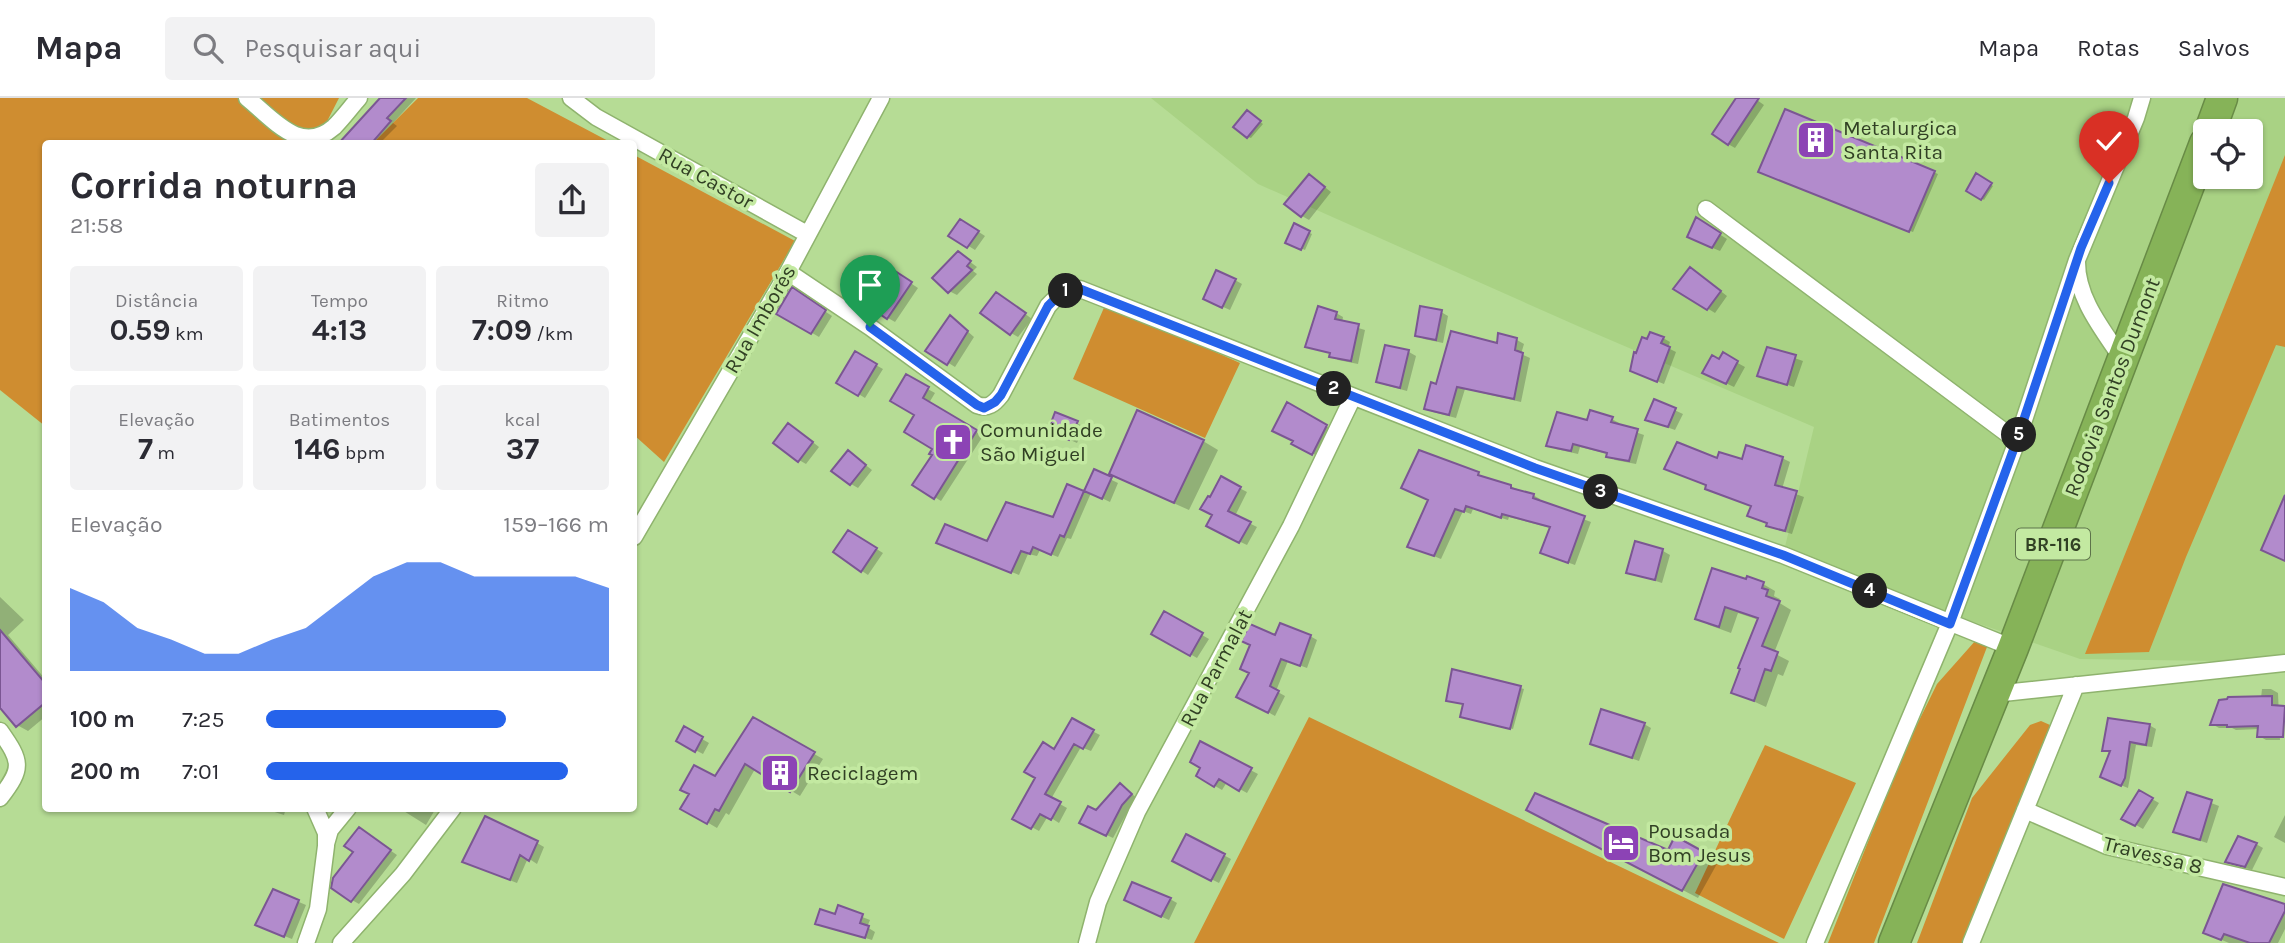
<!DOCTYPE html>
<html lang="pt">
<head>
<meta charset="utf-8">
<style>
  :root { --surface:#fff; --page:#f2f2f3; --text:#2b2b33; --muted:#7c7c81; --line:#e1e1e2; --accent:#2563eb }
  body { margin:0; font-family:Karla,sans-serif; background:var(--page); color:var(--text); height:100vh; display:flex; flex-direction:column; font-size:26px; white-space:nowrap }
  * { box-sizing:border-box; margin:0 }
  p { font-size:23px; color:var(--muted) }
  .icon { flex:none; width:38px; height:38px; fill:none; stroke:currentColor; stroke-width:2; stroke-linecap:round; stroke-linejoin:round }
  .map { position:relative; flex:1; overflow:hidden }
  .drawer { position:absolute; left:42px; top:42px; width:595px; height:672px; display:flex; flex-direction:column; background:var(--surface); border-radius:7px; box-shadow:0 2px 5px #0004 }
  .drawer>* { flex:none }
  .fabs { position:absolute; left:2193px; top:21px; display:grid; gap:14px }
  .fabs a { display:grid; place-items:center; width:70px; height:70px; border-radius:7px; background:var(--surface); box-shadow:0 2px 5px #0004; font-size:35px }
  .pin { position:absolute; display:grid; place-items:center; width:60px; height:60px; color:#fff; margin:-72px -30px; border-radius:50% 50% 50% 0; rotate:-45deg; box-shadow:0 0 7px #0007 }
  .pin .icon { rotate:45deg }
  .km { position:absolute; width:35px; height:35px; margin:-18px; border-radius:50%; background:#222; color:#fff; font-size:19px; line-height:35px; text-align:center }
  .round { display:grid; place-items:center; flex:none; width:74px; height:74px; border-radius:7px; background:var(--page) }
  .head { display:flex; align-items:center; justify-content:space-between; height:119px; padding:0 28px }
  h1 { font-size:38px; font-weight:700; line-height:52px }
  .figures { display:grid; grid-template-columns:repeat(3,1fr); gap:10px; height:119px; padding:7px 28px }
  .figures div { display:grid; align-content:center; border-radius:7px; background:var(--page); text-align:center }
  .figures b { font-size:30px; font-weight:700 }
  .figures small { font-size:19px; font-weight:400 }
  .figures p { font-size:19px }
  .chart { height:196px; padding:14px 28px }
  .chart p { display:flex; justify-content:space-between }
  .chart svg { width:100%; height:126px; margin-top:7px; fill:var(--accent); opacity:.7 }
  ul { padding:0 28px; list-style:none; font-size:23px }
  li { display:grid; grid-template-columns:112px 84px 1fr; align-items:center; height:52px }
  li i { height:18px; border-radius:9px; background:var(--accent) }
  header { display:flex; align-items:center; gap:42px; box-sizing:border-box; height:98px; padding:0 35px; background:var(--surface); border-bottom:2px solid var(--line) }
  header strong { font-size:33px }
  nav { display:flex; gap:38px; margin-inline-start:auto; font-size:24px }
  .search { width:490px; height:63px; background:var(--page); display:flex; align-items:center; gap:18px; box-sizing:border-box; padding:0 24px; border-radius:7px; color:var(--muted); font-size:26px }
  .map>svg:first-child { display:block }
  .built { fill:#a9d284; fill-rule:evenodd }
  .green { fill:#cf8d30 }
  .shadow { fill:#0003 }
  .building { fill:#b28bcc; stroke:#7b5693; stroke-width:2 }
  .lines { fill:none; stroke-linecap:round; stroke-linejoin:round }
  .street-casing { stroke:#8fb36e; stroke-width:19 }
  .highway-casing { stroke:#688b46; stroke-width:33 }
  .street { stroke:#fff; stroke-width:16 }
  .highway { stroke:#86b358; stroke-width:30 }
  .route-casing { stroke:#fff; stroke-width:14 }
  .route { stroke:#2563eb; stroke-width:9 }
  .labels { text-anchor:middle; stroke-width:7; stroke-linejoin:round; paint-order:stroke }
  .shield { fill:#c3e9a1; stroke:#5d734a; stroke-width:2 }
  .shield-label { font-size:19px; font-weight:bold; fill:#314024 }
  .poi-label { font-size:21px; fill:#314024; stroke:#c3e9a1; text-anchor:start }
  .street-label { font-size:21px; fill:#314024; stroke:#c3e9a1 }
</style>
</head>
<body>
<header>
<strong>Mapa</strong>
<div class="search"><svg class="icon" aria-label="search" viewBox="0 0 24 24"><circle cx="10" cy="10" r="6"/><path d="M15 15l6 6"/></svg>Pesquisar aqui</div>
<nav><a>Mapa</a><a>Rotas</a><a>Salvos</a></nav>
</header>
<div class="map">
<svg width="2285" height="845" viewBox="0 0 2285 845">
  <rect width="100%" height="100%" fill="#b6dc95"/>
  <path class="built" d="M1151,0H2285V564L2080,561L1783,457L1814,329L1580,229L1258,86ZM2205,33H2250V79H2205Z"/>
  <path class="green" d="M0,0H339L316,45L46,46L45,328L0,292Z
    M418,0H527L612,45H373Z
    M634,57L795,143L664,364L634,337Z
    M2285,57V249L2276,247L2186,459L2149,554L2085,556Z
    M1106,205L1240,265L1205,340L1073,281Z
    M1976,542L1984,544L1987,549L1874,845H1828L1904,653L1937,586Z
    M1309,619L1779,845H1194Z
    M2041,623L2050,627L2027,704L1970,845H1917L1972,700L2030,627Z
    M1765,647L1856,685L1784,841L1695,795Z"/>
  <path class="shadow" d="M382,0H416L393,25L397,28L379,46H341Z
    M1738,0H1754L1764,7L1735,50L1728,46Z
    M1786,13L1938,76L1913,134L1763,75Z
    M1250,16L1263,26L1251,40L1248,39Z
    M1977,78L1993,88L1984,102L1968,92Z
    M1316,82L1331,94L1309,122L1302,118Z
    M1697,122L1727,141L1720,153L1696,143Z
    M968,127L985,138L975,152L951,137Z
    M1295,128L1312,136L1305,152L1287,144Z
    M965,160L977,169L973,173L977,176L957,197L949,193Z
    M1697,175L1727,198L1715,215L1676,191Z
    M900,178L918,190L895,224L888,220Z
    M1235,182L1242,186L1230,212L1212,204Z
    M799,196L832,218L819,239L779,215Z
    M1004,200L1032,221L1018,239L1011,235Z
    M1441,214L1448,218L1443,245L1424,241L1417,237Z
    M1336,215L1343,219L1342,225L1365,232L1358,266L1338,262L1331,256L1307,248Z
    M957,224L974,239L955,269L928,252Z
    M1663,240L1670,244L1668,250L1676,254L1664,286L1639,276Z
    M1517,242L1524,246L1521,256L1530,260L1521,304L1465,291L1456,320L1433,314L1426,310L1498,248Z
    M1387,249L1409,254L1416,258L1407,293L1385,287L1378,283Z
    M1769,251L1803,263L1794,289L1759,277Z
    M856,256L883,271L865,300L839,284Z
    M1723,257L1745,269L1734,289L1711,278Z
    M906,279L935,295L929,305L983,338L941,403L915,387L934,357V350L916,316Z
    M1655,303L1683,316L1675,332L1647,322Z
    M1287,306L1333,332L1320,359L1301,350Z
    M1612,321L1619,325L1618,328L1644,337L1636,366L1615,362L1608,356L1580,349L1578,356L1556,351L1549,347L1588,324Z
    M1077,325L1084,329L1077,345L1057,336Z
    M796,331L819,349L806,366L799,362Z
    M1203,343L1218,352L1189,412L1126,384Z
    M849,354L872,372L858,390L851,386Z
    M1419,354L1533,397L1540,401V405L1591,424L1575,467L1550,458L1551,430L1509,419L1508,422L1473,411L1471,416L1463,413L1441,461L1409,448L1430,402Z
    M1782,360L1790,364L1782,391L1804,399L1792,436L1775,431L1750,417L1753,408L1674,374L1718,362L1744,364Z
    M1095,374L1118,385L1110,404L1091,395L1071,441L1067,440L1058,459L1040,452L1037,458L1028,456L1019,477L945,448L988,445L1054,421L1068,388L1085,395Z
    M1222,381L1247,394L1235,418L1257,429L1247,447L1215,432L1211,402Z
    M849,434L883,455L868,477L862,473Z
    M1663,453L1670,457L1662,485L1628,474Z
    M1763,486L1775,493L1774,498L1780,501L1778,504L1791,512L1774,555L1789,563L1783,578L1778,576L1766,609L1733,594L1759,522L1738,515L1731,535L1709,527L1697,520Z
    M0,499L24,522L8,537L46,582V618L28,633L17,627L0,607Z
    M1164,515L1209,541L1197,560L1153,535Z
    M1310,538L1317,542L1307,570L1288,563L1276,593L1285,598L1275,618L1239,598L1277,539Z
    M1454,573L1524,591L1513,631L1465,620V606Z
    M2262,591H2271L2278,595L2280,642H2266L2259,638L2260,631L2236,632L2232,630H2219L2212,626L2261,600Z
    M753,621L823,661L800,698L755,671L729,717L726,715L717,730L683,710L691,696L715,681Z
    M1072,623L1100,637L1091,653L1081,649L1051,701L1067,710L1059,725L1048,718L1039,733L1015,720Z
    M1644,626L1651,630L1639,663L1592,646Z
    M2149,627L2156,631L2152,649L2136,647L2128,690L2108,682L2110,655L2104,652Z
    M685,631L709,645L703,656L678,643Z
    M1201,646L1258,676L1247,695L1227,684L1222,692L1198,678L1202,669Z
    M1121,687L1138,701L1129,711L1113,740L1088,728L1096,714Z
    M2140,694L2159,705L2143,731L2124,720Z
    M2188,696L2219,708L2207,745L2175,734Z
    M262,710H286L284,717Z
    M399,710H436L426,727Z
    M2285,717V745L2274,739Z
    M1543,719L1669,754L1676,740L1718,764L1698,800Z
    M366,736L397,757L359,806L352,802L355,754Z
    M1187,738L1231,761L1219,785L1181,766Z
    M537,745L544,749L537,766L528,760L517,785L471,767Z
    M2256,746L2263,750L2252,772L2227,764Z
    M273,793L306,807L292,841L264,830Z
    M1170,801L1177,805L1169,822L1133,806Z
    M2285,808V831L2278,845H2229L2205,835Z
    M839,810L870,822L867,829L875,834L872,842L817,825L836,819Z"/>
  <path class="building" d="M380,0H406L387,20L391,23L371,46H338Z
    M1736,0H1759L1728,47L1712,36Z
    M1785,11L1935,73L1909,134L1758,74Z
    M1247,12L1261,23L1247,40L1233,29Z
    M1976,75L1992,85L1981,102L1966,93Z
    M1309,76L1325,89L1301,119L1284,106Z
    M1696,119L1721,135L1712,150L1687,139Z
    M960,121L979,133L967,150L948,138Z
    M1294,125L1310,133L1301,152L1285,145Z
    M958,153L971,163L967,168L972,172L948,195L932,180Z
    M1690,169L1721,193L1707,212L1673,191Z
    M892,171L912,184L887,221L868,208Z
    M1216,172L1236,181L1222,210L1203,201Z
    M792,189L826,212L811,236L776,216Z
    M996,194L1026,215L1010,237L980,215Z
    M1318,208L1337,214L1335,221L1359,226L1351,263L1329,259L1330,255L1305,249Z
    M1420,208L1442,212L1436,242L1415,238Z
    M950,217L968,233L947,267L925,253Z
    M1451,233L1497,245L1498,235L1517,240L1515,252L1523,255L1514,301L1457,289L1449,317L1424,311L1431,284L1436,286Z
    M1650,234L1664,239L1661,245L1670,249L1657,284L1630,273L1634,254L1636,255L1642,239L1647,241Z
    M1385,247L1409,252L1400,290L1376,284Z
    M1767,249L1796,257L1787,287L1757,278Z
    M855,253L877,266L858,298L836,285Z
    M1723,254L1738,263L1726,286L1702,275L1712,257L1719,261Z
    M906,276L929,289L923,300L977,332L934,401L912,387L932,357L929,356L932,351L904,334L914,317L890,303Z
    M1654,301L1676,310L1668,329L1645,322Z
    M1287,304L1327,327L1312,357L1291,346L1293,343L1272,333Z
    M1137,312L1204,342L1174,405L1109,376Z
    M1590,312L1613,319L1611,324L1638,331L1629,363L1606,359L1607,355L1573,346L1571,353L1546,348L1557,314L1587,322Z
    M1055,314L1078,323L1069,342L1048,333Z
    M788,325L813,344L798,364L773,345Z
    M1677,344L1717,360L1719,354L1742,361L1746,347L1783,359L1775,387L1797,393L1785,433L1766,428L1767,425L1747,418L1751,408L1705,391L1706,387L1664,371Z
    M848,352L866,367L850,387L831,373Z
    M1419,352L1479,374L1478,377L1511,387V390L1534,396L1533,400L1585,418L1568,465L1540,455L1550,429L1502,416L1501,420L1466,408L1464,414L1455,411L1434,458L1407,449L1428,402L1401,390Z
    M1094,371L1112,379L1102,401L1084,393Z
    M1221,378L1241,389L1228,413L1251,424L1239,445L1206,428L1212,417L1200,411L1208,398L1210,399Z
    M1067,386L1084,393L1064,439L1060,437L1051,457L1033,449L1030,456L1021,453L1011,475L936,445L945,426L987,443L1006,404L1053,419Z
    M2285,397V463L2261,452Z
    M848,432L877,450L861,474L833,454Z
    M1635,443L1663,451L1655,482L1626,475Z
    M1712,470L1746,481L1747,478L1764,484L1762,490L1768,492L1766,498L1780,503L1762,548L1778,554L1771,573L1765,571L1754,603L1731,595L1740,571L1738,570L1758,520L1725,509L1719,529L1695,521Z
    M1164,513L1203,535L1190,558L1151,536Z
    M1280,525L1311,537L1300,568L1281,561L1270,588L1279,593L1268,615L1236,599L1249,575L1240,571L1250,547L1241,543L1250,526L1275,537Z
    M0,532L46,586V604L16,629L0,610Z
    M1452,571L1521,588L1510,631L1460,619L1463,606L1446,603Z
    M2272,598V607L2285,608L2283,639H2257L2258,628L2227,629V627H2210L2219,602L2227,601L2228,599Z
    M1601,611L1645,625L1632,660L1590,646Z
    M753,619L815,654L790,694L745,666L719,713L715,711L707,726L680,711L689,696L680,692L694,667L715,678Z
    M1072,620L1094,632L1083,651L1074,646L1045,696L1061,704L1051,722L1040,716L1031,731L1012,721L1035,680L1024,674L1043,644L1054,651Z
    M2108,620L2150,626L2146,647L2130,644L2125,680L2121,688L2100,679L2110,653H2102Z
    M684,628L703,639L695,654L676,643Z
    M1200,643L1252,670L1239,693L1219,681L1214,689L1196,678L1200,670L1190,664Z
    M1120,685L1132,696L1122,707L1106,738L1079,725L1088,708L1096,712Z
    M2139,692L2153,700L2135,728L2121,721Z
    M2187,694L2212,702L2200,742L2173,734Z
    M1535,695L1668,752L1675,738L1704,754L1682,793L1526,712Z
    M485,718L538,743L529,763L520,757L510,782L462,764Z
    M359,729L391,752L351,804L331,790L333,780L353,754L344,748Z
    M1186,736L1225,756L1211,783L1172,763Z
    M2238,738L2257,745L2245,769L2225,764Z
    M1132,784L1171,800L1161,819L1124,802Z
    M2223,786L2285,806V813L2269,845H2250L2224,836L2221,842L2203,835Z
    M273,791L299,802L284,839L255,827Z
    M838,807L863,816L860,825L869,828L865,840L815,826L820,811L835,816Z"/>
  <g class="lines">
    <g class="street-casing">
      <path id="street" d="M247,0C273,21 301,58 334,29C343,20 351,9 359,0
        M571,0L596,19L807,136
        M1706,111L2017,343
        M788,174L870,229L977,307C988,311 994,306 1001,297L1048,208C1058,197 1065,191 1080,191L1535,370L1783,457L2013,550
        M2123,262C2103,232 2076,200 2077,162L2136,20L2142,0
        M634,439L788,174L881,0
        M1994,596L2285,565
        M0,633C22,664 23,670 0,700
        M2025,712L2107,748L2285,789
        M326,746L330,732L348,710
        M306,845L318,811L326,748V735L315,710
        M341,845L403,776L453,710
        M1087,845L1098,804L1137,714L1291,428L1353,299
        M1815,845L1950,525L2017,343L2077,162
        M1971,845L2076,587"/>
    </g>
    <g class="highway-casing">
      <path id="highway" d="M2210,33L2222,0
        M1894,845L2013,550L2205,45"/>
    </g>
    <use href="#street" class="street"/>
    <use href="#highway" class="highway"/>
  </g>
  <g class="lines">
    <g class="route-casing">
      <path id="route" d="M870,229L977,307L984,310L995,304L1001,297L1048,208L1062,194L1080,191L1535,370L1783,457L1950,526L2017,342L2081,150L2109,85"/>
    </g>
    <use href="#route" class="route"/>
  </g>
  <defs>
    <g id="building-square" transform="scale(2.0125)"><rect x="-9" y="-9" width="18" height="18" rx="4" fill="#8c43b5" stroke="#c3e9a1"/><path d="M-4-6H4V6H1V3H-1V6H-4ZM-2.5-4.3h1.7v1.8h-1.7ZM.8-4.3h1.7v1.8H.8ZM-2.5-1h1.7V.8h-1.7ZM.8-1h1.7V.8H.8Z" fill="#fff"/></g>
    <g id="church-square" transform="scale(2.0125)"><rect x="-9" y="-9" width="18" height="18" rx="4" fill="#8c43b5" stroke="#c3e9a1"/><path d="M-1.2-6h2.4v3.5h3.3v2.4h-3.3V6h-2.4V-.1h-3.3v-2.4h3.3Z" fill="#fff"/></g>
    <g id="hotel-square" transform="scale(2.0125)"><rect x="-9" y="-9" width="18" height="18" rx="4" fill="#8c43b5" stroke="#c3e9a1"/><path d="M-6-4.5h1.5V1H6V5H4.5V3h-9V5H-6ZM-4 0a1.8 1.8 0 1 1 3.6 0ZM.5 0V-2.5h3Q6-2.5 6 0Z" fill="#fff"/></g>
  </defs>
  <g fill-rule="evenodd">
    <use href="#building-square" x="1816" y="42"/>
    <use href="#church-square" x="953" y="344"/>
    <use href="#building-square" x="780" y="675"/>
    <use href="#hotel-square" x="1621" y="745"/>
  </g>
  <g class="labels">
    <rect class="shield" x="2016" y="430.5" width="74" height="31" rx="5"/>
    <g class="shield-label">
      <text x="2053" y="453">BR-116</text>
    </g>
    <g class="poi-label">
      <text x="1843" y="37">Metalurgica<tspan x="1843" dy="24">Santa Rita</tspan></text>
      <text x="980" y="339">Comunidade<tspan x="980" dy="24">São Miguel</tspan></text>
      <text x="807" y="682">Reciclagem</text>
      <text x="1648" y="740">Pousada<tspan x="1648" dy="24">Bom Jesus</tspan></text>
    </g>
    <g class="street-label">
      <text transform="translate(706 80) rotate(29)" y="7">Rua Castor</text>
      <text transform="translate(760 221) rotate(-60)" y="7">Rua Imborés</text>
      <text transform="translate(2112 289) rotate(-69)" y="7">Rodovia Santos Dumont</text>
      <text transform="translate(1216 570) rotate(-62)" y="7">Rua Parmalat</text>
      <text transform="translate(2153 757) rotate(14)" y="7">Travessa 8</text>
    </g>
  </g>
</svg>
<div class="fabs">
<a><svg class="icon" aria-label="locate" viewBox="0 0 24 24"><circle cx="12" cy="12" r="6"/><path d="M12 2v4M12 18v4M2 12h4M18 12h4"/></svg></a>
</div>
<div class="pin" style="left:870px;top:229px;background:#1e9e55"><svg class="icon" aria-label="arrive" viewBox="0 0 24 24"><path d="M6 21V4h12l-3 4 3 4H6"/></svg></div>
<div class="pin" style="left:2109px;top:85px;background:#d93025"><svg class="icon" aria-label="check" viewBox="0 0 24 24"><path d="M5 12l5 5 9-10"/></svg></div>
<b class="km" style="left:1066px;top:193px">1</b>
<b class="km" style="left:1334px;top:291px">2</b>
<b class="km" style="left:1601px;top:394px">3</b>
<b class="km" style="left:1870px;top:493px">4</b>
<b class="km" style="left:2019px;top:337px">5</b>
<section class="drawer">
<div class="head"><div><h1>Corrida noturna</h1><p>21:58</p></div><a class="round"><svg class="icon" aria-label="share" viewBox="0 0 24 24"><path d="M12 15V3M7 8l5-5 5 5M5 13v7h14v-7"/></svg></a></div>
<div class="figures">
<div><p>Distância</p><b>0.59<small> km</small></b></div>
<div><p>Tempo</p><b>4:13</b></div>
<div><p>Ritmo</p><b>7:09<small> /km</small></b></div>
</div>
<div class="figures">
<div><p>Elevação</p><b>7<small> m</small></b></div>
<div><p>Batimentos</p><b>146<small> bpm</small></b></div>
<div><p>kcal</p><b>37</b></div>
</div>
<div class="chart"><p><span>Elevação</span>159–166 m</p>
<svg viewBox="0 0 160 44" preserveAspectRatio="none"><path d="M0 44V15L10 20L20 29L30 33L40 38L50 38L60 33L70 29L80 20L90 11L100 6L110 6L120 11L130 11L140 11L150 11L160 15V44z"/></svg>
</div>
<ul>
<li><b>100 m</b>7:25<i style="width:70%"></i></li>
<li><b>200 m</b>7:01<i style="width:88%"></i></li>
</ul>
</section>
</div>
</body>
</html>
